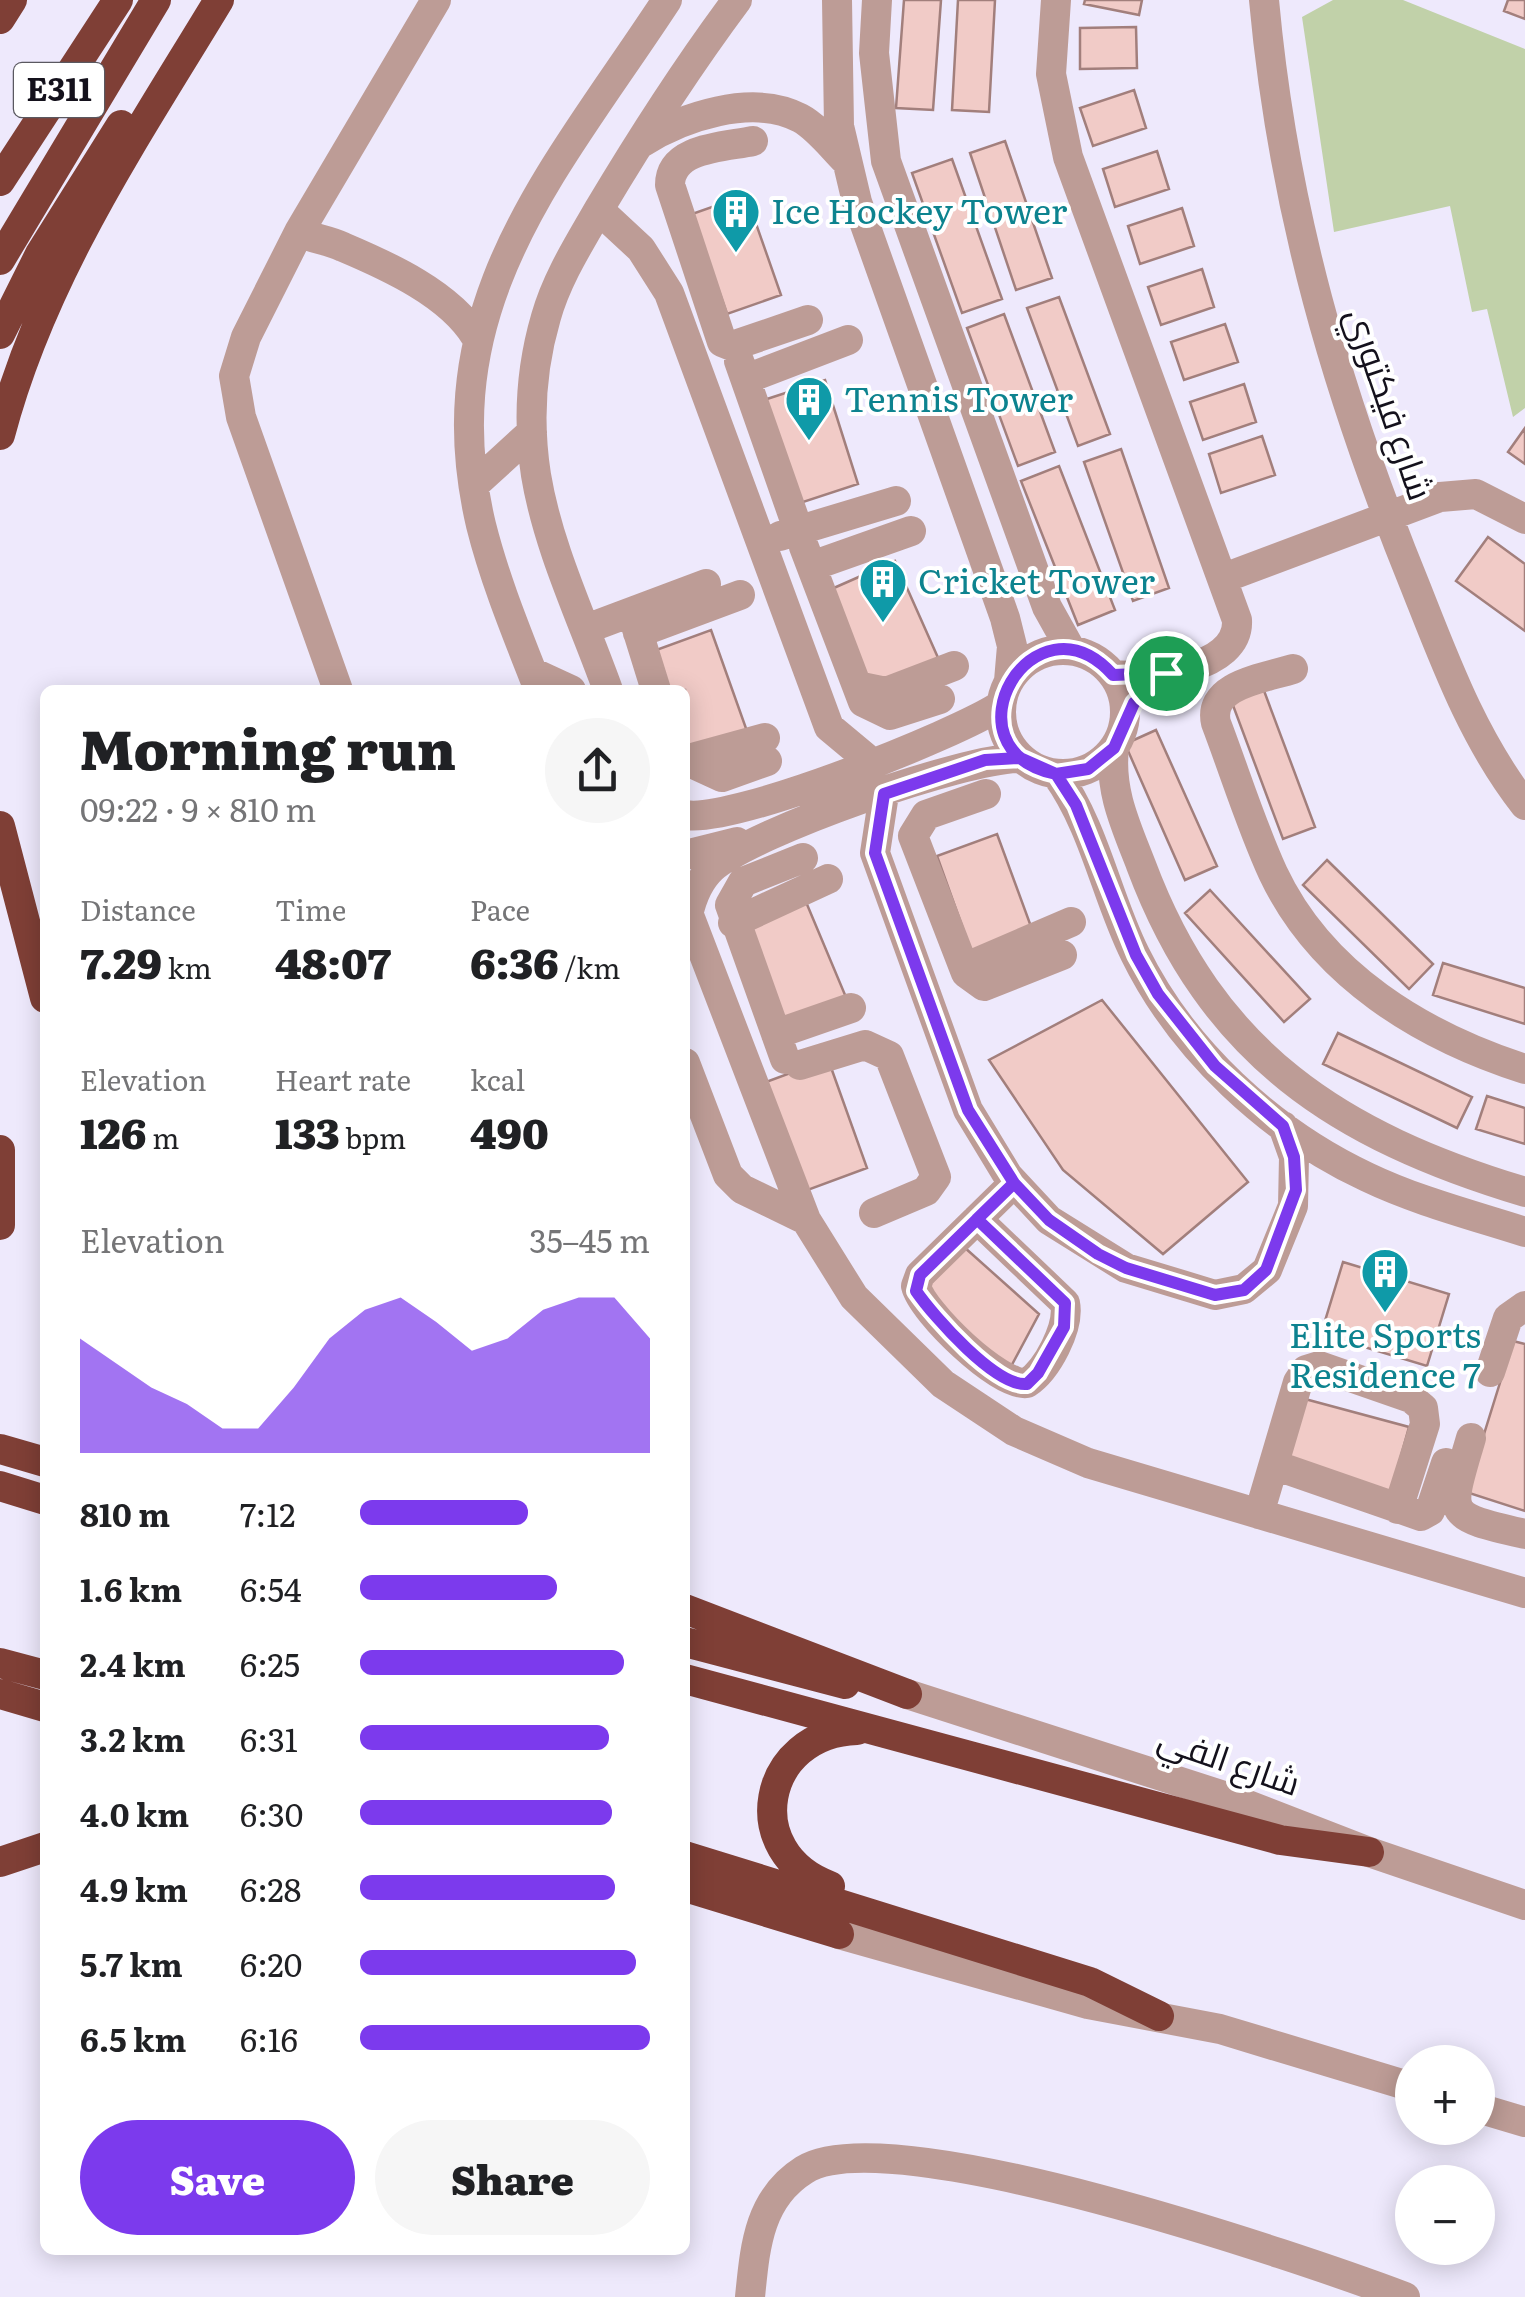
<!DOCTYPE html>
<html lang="en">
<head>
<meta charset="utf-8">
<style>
  :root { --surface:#fff; --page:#f6f6f6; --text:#202124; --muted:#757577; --accent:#7c3aed }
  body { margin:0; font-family:Literata,Cairo,serif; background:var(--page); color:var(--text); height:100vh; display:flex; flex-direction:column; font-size:38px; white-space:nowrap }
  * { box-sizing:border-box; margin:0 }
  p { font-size:32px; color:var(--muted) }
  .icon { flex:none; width:55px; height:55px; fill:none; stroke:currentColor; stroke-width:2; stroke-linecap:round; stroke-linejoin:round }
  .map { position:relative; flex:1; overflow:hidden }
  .details { position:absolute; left:40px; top:685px; width:650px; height:1570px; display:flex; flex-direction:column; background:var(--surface); border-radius:15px; box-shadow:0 5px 25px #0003 }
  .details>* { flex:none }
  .controls { position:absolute; left:1395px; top:2045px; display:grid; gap:20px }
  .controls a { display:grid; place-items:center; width:100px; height:100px; border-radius:50%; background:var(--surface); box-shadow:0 5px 25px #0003; font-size:50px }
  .pin { position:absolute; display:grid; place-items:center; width:85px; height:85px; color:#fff; margin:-42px; border:5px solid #fff; border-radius:50%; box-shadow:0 2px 10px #0007 }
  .round { display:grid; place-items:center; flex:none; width:105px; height:105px; border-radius:52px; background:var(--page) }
  .head { display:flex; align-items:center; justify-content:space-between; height:170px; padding:0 40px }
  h1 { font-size:55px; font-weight:800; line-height:75px }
  .stats { display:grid; grid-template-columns:repeat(3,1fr); gap:15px; height:170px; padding:10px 40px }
  .stats div { display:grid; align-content:center }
  .stats b { font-size:42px; font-weight:800 }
  .stats small { font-size:28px; font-weight:400 }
  .stats p { font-size:28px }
  .chart { height:280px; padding:20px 40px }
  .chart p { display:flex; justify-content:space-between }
  .chart svg { width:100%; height:180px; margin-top:10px; fill:var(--accent); opacity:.7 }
  .button { display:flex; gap:20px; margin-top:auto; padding:20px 40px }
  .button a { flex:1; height:115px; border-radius:60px; background:var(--accent); color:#fff; font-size:40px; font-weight:800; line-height:115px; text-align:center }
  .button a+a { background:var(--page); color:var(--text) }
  ul { padding:0 40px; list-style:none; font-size:32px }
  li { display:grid; grid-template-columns:160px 120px 1fr; align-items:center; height:75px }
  li i { height:25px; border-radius:12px; background:var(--accent) }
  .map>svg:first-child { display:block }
  .green { fill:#c1d1a9 }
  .building { fill:#f1cbc7; stroke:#a27f7c; stroke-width:2.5 }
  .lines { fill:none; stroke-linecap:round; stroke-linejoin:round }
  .minor { stroke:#bd9c96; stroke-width:30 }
  .highway { stroke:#7f3f36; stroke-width:30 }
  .route-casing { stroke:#fff; stroke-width:20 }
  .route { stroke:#7c3aed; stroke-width:12 }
  .labels { text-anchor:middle; stroke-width:8; stroke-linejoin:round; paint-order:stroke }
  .shield { fill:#fff; stroke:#5a5860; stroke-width:2.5 }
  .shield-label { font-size:32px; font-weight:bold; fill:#14111c }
  .culture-label { font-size:35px; fill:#0d838f; stroke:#fff; text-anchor:start }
  .street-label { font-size:35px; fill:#14111c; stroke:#fff }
</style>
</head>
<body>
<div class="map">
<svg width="1525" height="2297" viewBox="0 0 1525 2297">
  <rect width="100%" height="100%" fill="#eee9fc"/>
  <path class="green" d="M1333,0H1403L1525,49V408L1513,417L1487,309L1472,312L1450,206L1334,232L1302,17Z"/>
  <path class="building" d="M904,0H941L933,110L896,108Z
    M958,0H995L989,112L952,110Z
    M1085,0H1142L1139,15L1084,4Z
    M1508,0H1525V19L1504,11Z
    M1136,27L1137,68L1080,69V28Z
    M1134,90L1146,128L1093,146L1080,108Z
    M1005,141L1052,278L1016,290L970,153Z
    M1157,151L1169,189L1115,207L1103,169Z
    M952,159L1002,299L962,313L912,173Z
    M746,195L781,295L727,314L692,214Z
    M1182,208L1194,246L1140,264L1128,226Z
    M1202,269L1214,307L1161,325L1148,287Z
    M1059,297L1110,434L1078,446L1027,308Z
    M1004,314L1055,452L1018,466L967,328Z
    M1225,324L1238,362L1184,380L1171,342Z
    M825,380L858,484L794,505L761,401Z
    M1244,384L1256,422L1203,440L1190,402Z
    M1525,428V464L1508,452Z
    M1262,436L1275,475L1221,493L1209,454Z
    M1121,449L1169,588L1133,601L1084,462Z
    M1059,466L1115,610L1078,625L1021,481Z
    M1488,537L1525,564V631L1456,581Z
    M895,561L939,660L871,691L827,591Z
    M711,630L748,734L685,756V690H661L648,653Z
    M1263,688L1315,827L1283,839L1231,700Z
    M1156,730L1217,866L1185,880L1125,744Z
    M997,834L1033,932L972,954L937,856Z
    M1327,860L1433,964L1409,989L1303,885Z
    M1210,890L1310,999L1284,1022L1185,913Z
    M806,902L848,1002L785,1028L743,928Z
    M1443,963L1525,988V1024L1433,995Z
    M1102,1000L1248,1182L1163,1254L1063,1170L989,1060Z
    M1338,1033L1472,1097L1457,1128L1323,1064Z
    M828,1059L867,1168L805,1191L766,1082Z
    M1487,1096L1525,1108V1144L1476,1129Z
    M964,1247L1039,1314L1008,1372L921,1294Z
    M1343,1262L1449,1294L1427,1366L1321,1334Z
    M1513,1341L1525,1344V1511L1466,1492Z
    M1305,1399L1409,1427L1391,1492L1287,1464Z"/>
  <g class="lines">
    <path class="minor" d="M837,0L839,126L857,202L1005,618L1012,646L1009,681
      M877,0L874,53L886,161L1047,607L1071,650
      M1056,0L1051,74L1068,157L1237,620C1240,669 1150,679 1113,675
      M1264,0C1283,209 1337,394 1416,588C1446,664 1474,740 1525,805
      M753,141C725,147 670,147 670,185L722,342L732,346L808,320
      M641,143C682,117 752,93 800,118C817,127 832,147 846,161
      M599,210L641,249L669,293L829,727L871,762
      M299,232C313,239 329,240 343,247C388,266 450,294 476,337
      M739,361L799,532
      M746,379L848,340
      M474,485L532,432
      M780,536L896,501
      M804,547L863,702L890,715L940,699
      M812,566L911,531
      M1224,578L1440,497L1476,494L1525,519
      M633,616L656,690
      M586,629L706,584
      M638,633L740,595
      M1001 712a62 62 0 1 1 124 0a62 62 0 1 1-124 0Z
      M1293,669C1266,678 1207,684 1216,723C1235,773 1251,825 1273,873C1321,975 1422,1036 1525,1069
      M532,672L571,690
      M857,686L886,692L954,666
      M338,690L241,417L234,376L246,337L299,232L436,0
      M539,690C518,636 495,581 481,525C429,305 555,171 667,0
      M608,690C583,620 548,548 536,475C528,423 531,368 546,317C557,278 579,244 599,209C642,137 687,67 737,0
      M1114,748C1109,791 1126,826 1141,865C1212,1055 1339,1136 1525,1192
      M685,760L722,777L767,761
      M685,760L765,738
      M1056,774C1095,828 1106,896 1135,954C1182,1050 1271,1132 1367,1177C1417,1201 1472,1215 1525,1232
      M884,794L875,853L968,1110L1008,1176L1049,1220L1126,1268L1215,1295L1244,1289L1267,1270L1293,1206L1294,1157L1283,1126
      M986,794L926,815L913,836L966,973L984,986L1062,955
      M685,815C732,824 956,735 1001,705
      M685,855L737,842
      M685,905L806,1220L854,1297L943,1384L1014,1431L1088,1463L1525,1593
      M688,915C692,897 698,881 712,868C754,831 964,758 1020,758
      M733,923L828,879
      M964,968L1071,922
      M776,1034L851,1008
      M785,1059L730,905L743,882L803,858
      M685,1063L728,1175L742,1189L806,1220
      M800,1065L865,1045L889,1056L936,1177L926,1191L874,1213
      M977,1219L1065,1303C1070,1327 1047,1370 1027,1383C1000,1387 922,1312 916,1286L920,1275L1014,1183
      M1490,1372L1508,1318L1525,1306
      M1471,1438C1448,1517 1443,1515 1525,1534
      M1274,1465L1421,1516L1430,1511L1446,1463
      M1259,1514L1298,1382L1306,1370L1319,1366L1411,1398L1423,1408L1425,1424L1398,1509
      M907,1694L1227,1797L1369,1852L1525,1905
      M839,1934L1088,2004L1220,2029L1412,2087
      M1478,2108L1525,2122
      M750,2297C755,2248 758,2199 804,2170C888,2116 1304,2259 1405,2297"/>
    <path class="highway" d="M0,19L12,0
      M0,181L118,0
      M0,260L156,0
      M0,334L40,254L121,125
      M0,435C42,275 135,139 219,0
      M0,826L45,998
      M0,1150V1225
      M0,1449L45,1462
      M0,1486L45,1500
      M685,1609L907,1694
      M685,1642L845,1684
      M0,1663L45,1675
      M685,1679L1280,1840L1369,1852
      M0,1694L45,1707
      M685,1856L1090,1982L1159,2016
      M0,1862L45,1847
      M830,1886C739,1853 761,1733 857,1730
      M685,1887L839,1934"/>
  </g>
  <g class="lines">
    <g class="route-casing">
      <path id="route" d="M1166,673L1134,703L1114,748L1088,769L1056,774L1020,758L985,760L884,794L875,853L968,1110L1014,1183L920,1275L916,1291C934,1317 996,1387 1027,1384L1038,1373L1064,1327L1065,1303L977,1219L1014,1183L1049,1220L1098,1254L1126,1268L1215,1295L1244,1290L1266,1270L1296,1190L1294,1157L1283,1126L1215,1066L1158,994L1136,955L1076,805L1056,774C939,749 1034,587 1113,675L1166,673"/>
    </g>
    <use href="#route" class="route"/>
  </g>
  <defs>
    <g id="building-pin" transform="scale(2.5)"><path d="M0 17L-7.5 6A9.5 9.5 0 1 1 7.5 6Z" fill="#0f9aa8" stroke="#fff"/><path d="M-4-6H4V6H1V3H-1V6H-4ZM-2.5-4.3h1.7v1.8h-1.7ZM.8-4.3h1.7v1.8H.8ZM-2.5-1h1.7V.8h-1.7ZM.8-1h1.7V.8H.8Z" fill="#fff"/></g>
  </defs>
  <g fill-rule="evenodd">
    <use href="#building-pin" x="736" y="212"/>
    <use href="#building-pin" x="809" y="400"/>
    <use href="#building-pin" x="883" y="582"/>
    <use href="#building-pin" x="1385" y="1272"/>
  </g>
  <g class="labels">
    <rect class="shield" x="14" y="63" width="90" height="54" rx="8"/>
    <g class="shield-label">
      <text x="59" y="101">E311</text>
    </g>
    <g class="culture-label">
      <text x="771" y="224">Ice Hockey Tower</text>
      <text x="844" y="412">Tennis Tower</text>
      <text x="918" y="594">Cricket Tower</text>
      <text x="1385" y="1348" text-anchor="middle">Elite Sports<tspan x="1385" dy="40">Residence 7</tspan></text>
    </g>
    <g class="street-label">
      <text transform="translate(1389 404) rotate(71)" y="12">شارع فيكتوري</text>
      <text transform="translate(1229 1761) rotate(19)" y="12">شارع الفي</text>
    </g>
  </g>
</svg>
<div class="controls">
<a>+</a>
<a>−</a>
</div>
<div class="pin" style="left:1166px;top:673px;background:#1e9e55"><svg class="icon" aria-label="arrive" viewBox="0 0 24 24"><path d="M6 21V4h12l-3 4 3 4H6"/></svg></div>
<section class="details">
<div class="head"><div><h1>Morning run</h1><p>09:22 · 9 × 810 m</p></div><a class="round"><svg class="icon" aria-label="share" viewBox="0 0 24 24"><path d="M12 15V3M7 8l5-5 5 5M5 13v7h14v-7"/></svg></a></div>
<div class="stats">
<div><p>Distance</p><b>7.29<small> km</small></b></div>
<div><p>Time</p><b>48:07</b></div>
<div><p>Pace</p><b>6:36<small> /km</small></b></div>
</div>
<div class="stats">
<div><p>Elevation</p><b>126<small> m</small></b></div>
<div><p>Heart rate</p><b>133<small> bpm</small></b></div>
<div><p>kcal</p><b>490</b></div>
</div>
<div class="chart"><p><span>Elevation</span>35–45 m</p>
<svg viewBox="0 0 160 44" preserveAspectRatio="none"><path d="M0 44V16L10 22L20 28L30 32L40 38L50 38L60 28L70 16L80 9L90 6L100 12L110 19L120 16L130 9L140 6L150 6L160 16V44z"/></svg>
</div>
<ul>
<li><b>810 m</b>7:12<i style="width:58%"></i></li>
<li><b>1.6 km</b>6:54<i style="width:68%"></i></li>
<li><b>2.4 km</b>6:25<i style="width:91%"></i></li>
<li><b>3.2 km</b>6:31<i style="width:86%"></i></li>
<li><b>4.0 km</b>6:30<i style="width:87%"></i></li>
<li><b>4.9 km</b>6:28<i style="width:88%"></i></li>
<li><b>5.7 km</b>6:20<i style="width:95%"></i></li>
<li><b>6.5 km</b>6:16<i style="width:100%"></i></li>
</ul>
<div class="button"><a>Save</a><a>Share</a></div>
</section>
</div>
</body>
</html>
